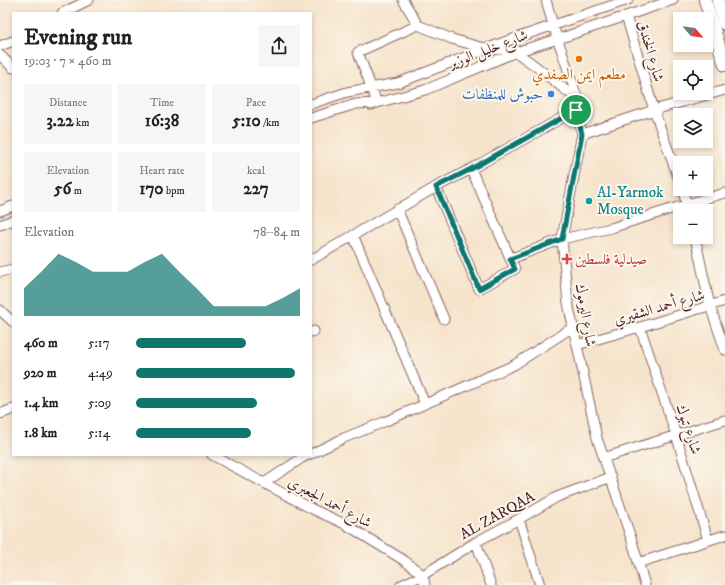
<!DOCTYPE html>
<html lang="en">
<head>
<meta charset="utf-8">
<style>
  :root { --surface:#fff; --page:#f6f6f6; --text:#222; --muted:#767676; --accent:#0f766e }
  body { margin:0; font-family:"IM FELL DW Pica",Amiri,serif; background:var(--page); color:var(--text); height:100vh; display:flex; flex-direction:column; font-size:15px; white-space:nowrap }
  * { box-sizing:border-box; margin:0 }
  p { font-size:13px; color:var(--muted) }
  .icon { flex:none; width:22px; height:22px; fill:none; stroke:currentColor; stroke-width:2; stroke-linecap:round; stroke-linejoin:round }
  .map { position:relative; flex:1; overflow:hidden }
  .panel { position:absolute; left:12px; top:12px; width:300px; height:444px; display:flex; flex-direction:column; background:var(--surface); border-radius:0px; box-shadow:0 2px 6px #0003 }
  .panel>* { flex:none }
  .needle { width:26px; rotate:118deg }
  .controls { position:absolute; left:673px; top:12px; display:grid; gap:8px }
  .controls a { display:grid; place-items:center; width:40px; height:40px; border-radius:0px; background:var(--surface); box-shadow:0 2px 6px #0003; font-size:20px }
  .pin { position:absolute; display:grid; place-items:center; width:34px; height:34px; color:#fff; margin:-17px; border:2px solid #fff; border-radius:50%; box-shadow:0 1px 4px #0007 }
  .round { display:grid; place-items:center; flex:none; width:42px; height:42px; border-radius:0px; background:var(--page) }
  .headline { display:flex; align-items:center; justify-content:space-between; height:68px; padding:0 12px }
  h1 { font-size:22px; font-weight:700; line-height:30px }
  .metrics { display:grid; grid-template-columns:repeat(3,1fr); gap:6px; height:68px; padding:4px 12px }
  .metrics div { display:grid; align-content:center; border-radius:0px; background:var(--page); text-align:center }
  .metrics b { font-size:17px; font-weight:700 }
  .metrics small { font-size:11px; font-weight:400 }
  .metrics p { font-size:11px }
  .chart { height:112px; padding:8px 12px }
  .chart p { display:flex; justify-content:space-between }
  .chart svg { width:100%; height:72px; margin-top:4px; fill:var(--accent); opacity:.7 }
  ul { padding:0 12px; list-style:none; font-size:13px }
  li { display:grid; grid-template-columns:64px 48px 1fr; align-items:center; height:30px }
  li i { height:10px; border-radius:5px; background:var(--accent) }
  .map>svg:first-child { display:block }
  .lines { fill:none; stroke-linecap:round; stroke-linejoin:round }
  .minor-casing { stroke:#866463; stroke-width:11 }
  .major-casing { stroke:#866463; stroke-width:14 }
  .minor { stroke:#fff; stroke-width:9 }
  .major { stroke:#fff; stroke-width:12 }
  .route-casing { stroke:#fff; stroke-width:8 }
  .route { stroke:#0f766e; stroke-width:5 }
  .food-dot { fill:#e8710a; stroke:#fbf7ec; stroke-width:1.5 }
  .shop-dot { fill:#3f7fe0; stroke:#fbf7ec; stroke-width:1.5 }
  .culture-dot { fill:#0f9aa8; stroke:#fbf7ec; stroke-width:1.5 }
  .health-dot { fill:#e0444e; stroke:#fbf7ec; stroke-width:1.5 }
  .labels { text-anchor:middle; stroke-width:4; stroke-linejoin:round; paint-order:stroke }
  .street-label { font-size:15px; fill:#4a1f2b; stroke:#fbf7ec }
  .food-label { font-size:15px; fill:#c56008; stroke:#fbf7ec }
  .shop-label { font-size:15px; fill:#366cbe; stroke:#fbf7ec; text-anchor:end }
  .culture-label { font-size:15px; fill:#0d838f; stroke:#fbf7ec; text-anchor:start }
  .health-label { font-size:15px; fill:#be3a42; stroke:#fbf7ec; text-anchor:start }
</style>
</head>
<body>
<div class="map">
<svg width="725" height="585" viewBox="0 0 725 585">
  <rect width="100%" height="100%" fill="#fbf7ec"/>
  <filter id="ink" filterUnits="userSpaceOnUse"><feTurbulence type="fractalNoise" baseFrequency=".025" numOctaves="2"/><feDisplacementMap in="SourceGraphic" scale="8" xChannelSelector="R" yChannelSelector="G"/><feConvolveMatrix kernelMatrix="1 2 1 2 8 2 1 2 1" color-interpolation-filters="sRGB"/></filter>
  <filter id="wash" filterUnits="userSpaceOnUse"><feTurbulence type="fractalNoise" baseFrequency=".012" numOctaves="4" result="noise"/><feDisplacementMap in="SourceGraphic" scale="16" xChannelSelector="R" yChannelSelector="G"/><feGaussianBlur stdDeviation="0.9" result="paint"/><feColorMatrix in="noise" values="0 0 0 0 0 0 0 0 0 0 0 0 0 0 0 0 0 1.4 0 .05"/><feComposite in="paint" operator="in"/></filter>
  <g filter="url(#wash)">
    <rect width="100%" height="100%" fill="#f6e3cb"/>
  </g>
  <g filter="url(#ink)">
    <g class="lines">
      <g class="minor-casing">
        <path id="minor" d="M403,0L418,25L452,39L480,47L516,52L534,65L578,100
          M546,0L553,25L578,100L576,110L582,134L562,239L568,303L597,438L632,541L645,585
          M62,13L89,0
          M626,16L654,110L680,183
          M0,46L13,41
          M0,55L13,68
          M311,104L347,92L398,83L507,41L628,0
          M371,105L377,103L358,52L418,25
          M311,118L356,104L377,103L425,90L516,52L564,37L673,0
          M582,134L654,110L725,90
          M436,187L479,289L515,269L471,169
          M682,189L689,211
          M397,209L444,319
          M0,211L13,206
          M0,225L13,220
          M353,235L425,404
          M695,237L710,306L725,350
          M510,259L562,239L611,228L687,204L725,193
          M311,260L436,187L471,169L576,110
          M0,272L13,269
          M0,310L13,322
          M640,327L676,435L708,540
          M311,332L314,331
          M577,345L640,327L725,301
          M0,414L13,409
          M311,454L344,438L384,422L514,365L573,327
          M212,455L312,509L345,524L405,561L423,575L425,585
          M603,458L725,420
          M264,483L302,458L308,455
          M519,519L540,585
          M476,542L491,585
          M638,563L725,535
          M401,585L423,575L476,542L519,519L557,497L611,477"/>
      </g>
      <g class="major-casing">
        <path id="major" d="M705,0L725,65
          M718,0L725,24"/>
      </g>
      <use href="#minor" class="minor"/>
      <use href="#major" class="major"/>
    </g>
  </g>
  <g class="lines" filter="url(#ink)">
    <g class="route-casing">
      <path id="route" d="M576,110L582,134L562,239L510,259L515,269L479,289L436,187L471,169Z"/>
    </g>
    <use href="#route" class="route"/>
  </g>
  <circle class="food-dot" cx="579" cy="59" r="4"/>
  <circle class="shop-dot" cx="551" cy="94" r="4"/>
  <circle class="culture-dot" cx="589" cy="201" r="4"/>
  <path class="health-dot" d="M565 253h4v4h4v4h-4v4h-4v-4h-4v-4h4z"/>
  <g class="labels">
    <g class="street-label">
      <text transform="translate(488 49) rotate(-21)" y="5">شارع خليل الوزير</text>
      <text transform="translate(651 51) rotate(74)" y="5">شارع الخندق</text>
      <text transform="translate(659 307) rotate(-16)" y="5">شارع أحمد الشقيري</text>
      <text transform="translate(586 315) rotate(80)" y="5">شارع اليرموك</text>
      <text transform="translate(689 429) rotate(72)" y="5">شارع تبوك</text>
      <text transform="translate(330 502) rotate(28)" y="5">شارع أحمد الجعبري</text>
      <text transform="translate(497 515) rotate(-29)" y="5">AL ZARQAA</text>
    </g>
    <g class="food-label">
      <text x="579" y="79">مطعم ايمن الصفدي</text>
    </g>
    <g class="shop-label">
      <text x="543" y="99">حبوش للمنظفات</text>
    </g>
    <g class="culture-label">
      <text x="597" y="197">Al-Yarmok<tspan x="597" dy="17">Mosque</tspan></text>
    </g>
    <g class="health-label">
      <text x="575" y="264">صيدلية فلسطين</text>
    </g>
  </g>
</svg>
<div class="controls">
<a><svg class="needle" viewBox="-14 -14 28 28"><path d="M0-13l5 13h-10z" fill="#e53935"/><path d="M0 13l5-13h-10z" fill="#767676"/></svg></a>
<a><svg class="icon" aria-label="locate" viewBox="0 0 24 24"><circle cx="12" cy="12" r="6"/><path d="M12 2v4M12 18v4M2 12h4M18 12h4"/></svg></a>
<a><svg class="icon" aria-label="layers" viewBox="0 0 24 24"><path d="M12 4l9 5-9 5-9-5zM3 14l9 5 9-5"/></svg></a>
<a>+</a>
<a>−</a>
</div>
<div class="pin" style="left:576px;top:110px;background:#1e9e55"><svg class="icon" aria-label="arrive" viewBox="0 0 24 24"><path d="M6 21V4h12l-3 4 3 4H6"/></svg></div>
<section class="panel">
<div class="headline"><div><h1>Evening run</h1><p>19:03 · 7 × 460 m</p></div><a class="round"><svg class="icon" aria-label="share" viewBox="0 0 24 24"><path d="M12 15V3M7 8l5-5 5 5M5 13v7h14v-7"/></svg></a></div>
<div class="metrics">
<div><p>Distance</p><b>3.22<small> km</small></b></div>
<div><p>Time</p><b>16:38</b></div>
<div><p>Pace</p><b>5:10<small> /km</small></b></div>
</div>
<div class="metrics">
<div><p>Elevation</p><b>56<small> m</small></b></div>
<div><p>Heart rate</p><b>170<small> bpm</small></b></div>
<div><p>kcal</p><b>227</b></div>
</div>
<div class="chart"><p><span>Elevation</span>78–84 m</p>
<svg viewBox="0 0 160 44" preserveAspectRatio="none"><path d="M0 44V27L10 17L20 6L30 11L40 17L50 17L60 17L70 11L80 6L90 17L100 27L110 38L120 38L130 38L140 38L150 33L160 27V44z"/></svg>
</div>
<ul>
<li><b>460 m</b>5:17<i style="width:67%"></i></li>
<li><b>920 m</b>4:49<i style="width:97%"></i></li>
<li><b>1.4 km</b>5:09<i style="width:74%"></i></li>
<li><b>1.8 km</b>5:14<i style="width:70%"></i></li>
</ul>
</section>
</div>
</body>
</html>
